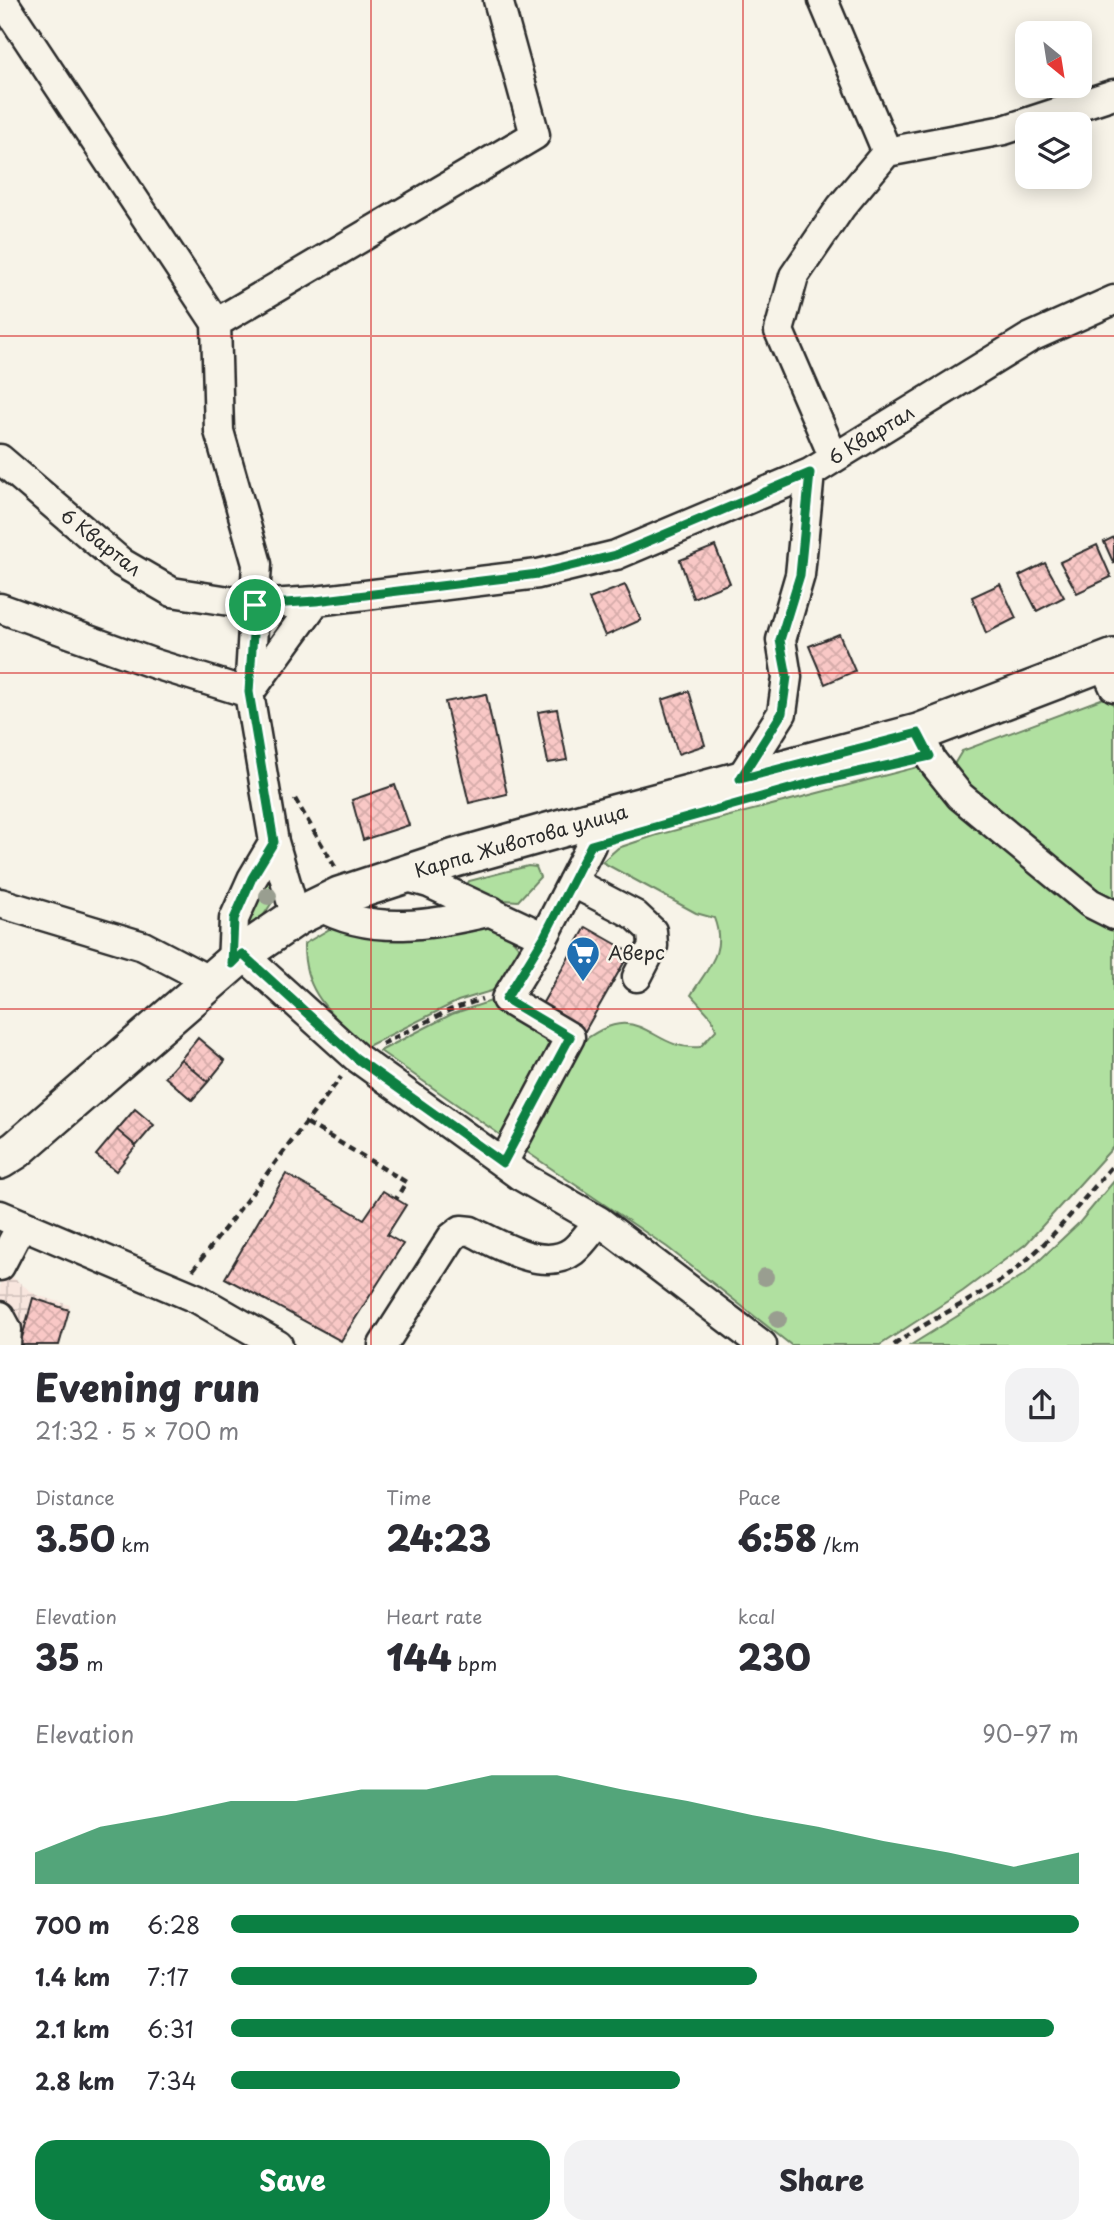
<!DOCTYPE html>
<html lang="en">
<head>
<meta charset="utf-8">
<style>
  :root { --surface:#fff; --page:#f2f2f3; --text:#2b2b33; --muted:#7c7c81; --accent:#0b8043 }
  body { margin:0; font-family:"Playpen Sans",sans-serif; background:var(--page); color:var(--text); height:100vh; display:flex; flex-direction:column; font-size:26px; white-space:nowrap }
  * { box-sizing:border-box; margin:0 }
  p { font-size:23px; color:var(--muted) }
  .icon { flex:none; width:38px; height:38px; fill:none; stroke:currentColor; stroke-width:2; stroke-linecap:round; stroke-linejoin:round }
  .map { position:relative; height:1345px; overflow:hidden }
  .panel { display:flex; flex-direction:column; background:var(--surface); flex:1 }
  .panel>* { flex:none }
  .needle { width:46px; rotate:150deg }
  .tools { position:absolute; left:1015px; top:21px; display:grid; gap:14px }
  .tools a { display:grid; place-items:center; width:77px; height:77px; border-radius:14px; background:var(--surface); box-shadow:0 4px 18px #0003; font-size:35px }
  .pin { position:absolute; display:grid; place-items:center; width:60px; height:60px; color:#fff; margin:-30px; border:4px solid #fff; border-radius:50%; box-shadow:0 2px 7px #0007 }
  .round { display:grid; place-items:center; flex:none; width:74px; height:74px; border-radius:21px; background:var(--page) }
  .summary { display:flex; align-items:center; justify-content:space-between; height:119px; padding:0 35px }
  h1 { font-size:38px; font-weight:800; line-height:52px }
  .figures { display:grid; grid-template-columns:repeat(3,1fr); gap:10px; height:119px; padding:7px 35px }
  .figures div { display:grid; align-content:center }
  .figures b { font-size:35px; font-weight:800 }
  .figures small { font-size:19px; font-weight:400 }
  .figures p { font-size:19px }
  .chart { height:196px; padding:14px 35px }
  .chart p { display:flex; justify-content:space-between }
  .chart svg { width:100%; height:126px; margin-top:7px; fill:var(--accent); opacity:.7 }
  .primary-button { display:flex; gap:14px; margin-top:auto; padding:14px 35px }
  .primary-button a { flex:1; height:80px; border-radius:21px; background:var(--accent); color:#fff; font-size:28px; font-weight:800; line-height:80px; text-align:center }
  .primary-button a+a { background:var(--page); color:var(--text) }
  ul { padding:0 35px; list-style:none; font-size:23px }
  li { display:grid; grid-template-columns:112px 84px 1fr; align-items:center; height:52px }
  li i { height:18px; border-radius:9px; background:var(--accent) }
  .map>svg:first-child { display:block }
  .industrial { fill:url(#industrial-grid) }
  .green { fill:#b0e0a0; stroke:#6e8666; stroke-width:2 }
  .building { fill:url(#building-cross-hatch); stroke:#2b2b2b; stroke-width:2 }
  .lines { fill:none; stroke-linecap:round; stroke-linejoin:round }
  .minor-casing { stroke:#2b2b2b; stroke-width:33 }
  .major-casing { stroke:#2b2b2b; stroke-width:42 }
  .path { stroke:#2b2b2b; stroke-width:4.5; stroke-dasharray:7 5; stroke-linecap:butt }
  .minor { stroke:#f7f3e8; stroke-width:28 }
  .major { stroke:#f7f3e8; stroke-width:37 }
  .tree { fill:#999e90 }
  .route-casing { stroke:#fff; stroke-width:14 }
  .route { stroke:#0b8043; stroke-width:9 }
  .grid { fill:none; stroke:#d62828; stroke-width:2; stroke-opacity:0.55 }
  .labels { text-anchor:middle; stroke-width:5; stroke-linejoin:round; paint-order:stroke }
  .street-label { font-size:19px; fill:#2b2b2b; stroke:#f7f3e8 }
  .poi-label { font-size:19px; fill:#2b2b2b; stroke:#f7f3e8; text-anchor:start }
</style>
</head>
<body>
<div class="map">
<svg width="1114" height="1345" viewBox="0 0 1114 1345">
  <defs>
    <pattern id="industrial-grid" width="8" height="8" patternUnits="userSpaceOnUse" patternTransform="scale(1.75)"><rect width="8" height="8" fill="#f8e6de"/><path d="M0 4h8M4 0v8" fill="none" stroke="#d5c5bf"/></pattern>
    <pattern id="building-cross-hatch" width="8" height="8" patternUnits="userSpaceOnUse" patternTransform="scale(1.75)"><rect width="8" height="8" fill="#f9c8c6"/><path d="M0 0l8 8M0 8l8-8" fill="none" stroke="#d6acaa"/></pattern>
  </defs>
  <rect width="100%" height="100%" fill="#f7f3e8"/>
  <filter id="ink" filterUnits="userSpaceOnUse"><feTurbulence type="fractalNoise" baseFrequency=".0143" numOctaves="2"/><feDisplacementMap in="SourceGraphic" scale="14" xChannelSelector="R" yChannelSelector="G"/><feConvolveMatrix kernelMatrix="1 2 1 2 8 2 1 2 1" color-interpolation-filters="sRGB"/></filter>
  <g filter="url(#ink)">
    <path class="industrial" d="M0,1268L36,1295L70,1305L59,1345H0Z"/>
    <path class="green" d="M1109,696L1114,706V907L989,809L953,766L962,751Z
      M921,766L1114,924V1146L1026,1244L963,1291L880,1345H791L667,1247L524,1150L577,1046C642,993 648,1052 700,1047L716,1030L712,1018L691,995C708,967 727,952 714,918L696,913L602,862L618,848L657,835Z
      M528,866L536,867L540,877L518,901L478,898L464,890L469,881Z
      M273,873L277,895L247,940L241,922L254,895Z
      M498,924L523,951L498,989L458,1001L366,1047C333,1014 303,995 304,944L333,927Z
      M497,999L565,1039L509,1141L380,1051L452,1014Z
      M1114,1181V1345H911L1025,1274L1080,1222Z"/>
    <path class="building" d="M1114,537V564L1104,542Z
      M1097,545L1111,577L1077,593L1060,562Z
      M715,546L730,583L693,598L680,560Z
      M1045,563L1064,597L1037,611L1019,576Z
      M1000,584L1016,618L986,633L972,597Z
      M625,585L641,620L605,636L589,599Z
      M839,634L855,671L825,684L809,646Z
      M689,691L705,745L678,754L662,700Z
      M486,694L507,794L469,803L445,702Z
      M557,709L567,760L548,763L538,712Z
      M395,785L409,825L363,840L352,800Z
      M586,927L630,952L581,1038L537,1013Z
      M198,1038L225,1061L208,1082L181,1059Z
      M181,1059L208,1082L192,1100L165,1077Z
      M135,1109L154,1125L136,1146L117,1130Z
      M117,1130L136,1146L116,1171L96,1155Z
      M286,1174L364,1219L383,1191L406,1205L387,1235L403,1244L341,1341L225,1278Z
      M33,1298L69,1310L59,1345H20Z"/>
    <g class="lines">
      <g class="minor-casing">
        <path id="minor" d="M2,0L216,323
          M823,0L887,152L1004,130L1114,94
          M834,458L779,331L794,276L841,207L887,152
          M0,459L122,563L172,592L255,605L316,601L538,574L616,555L810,473L1029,338L1114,300
          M0,608L155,664L249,693L316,601
          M1103,663L1114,687
          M918,733L932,761L960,796L1090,903L1114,915
          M740,779L782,713L787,677L781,640L800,575L810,473
          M400,875L429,883L544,937L591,845L587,821
          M572,882L635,915L652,931L653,946L637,977
          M0,903L143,946L210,981
          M319,906C371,936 435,925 492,911
          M296,917L274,842L249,693L257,564L219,431L216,323L535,135L498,0
          M242,954L356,1057L519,1175L599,1221L762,1345
          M232,964L234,919L252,879L274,842
          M503,1163L570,1037L506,999L544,937
          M0,1215L198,1299L278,1345
          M0,1266L22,1224
          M0,1316L7,1329L6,1345
          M383,1345L452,1237L461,1230L471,1231C498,1244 544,1273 573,1251C583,1243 591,1230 599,1221"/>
      </g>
      <g class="major-casing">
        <path id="major" d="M0,1160L16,1150L242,954L296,917L339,896L455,858L587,821L918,733L1114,658"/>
      </g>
      <path class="path" d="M295,799L335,867
        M382,1044L450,1010L482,999
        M307,1123L406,1182L396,1199
        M193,1270L341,1077
        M894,1345C928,1320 966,1304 1000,1281C1045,1250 1079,1204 1114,1164"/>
      <use href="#minor" class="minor"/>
      <use href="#major" class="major"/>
    </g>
    <g class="tree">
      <circle cx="268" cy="896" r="9"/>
      <circle cx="765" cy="1277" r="9"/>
      <circle cx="778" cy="1319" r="9"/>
    </g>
  </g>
  <g class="lines" filter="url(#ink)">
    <g class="route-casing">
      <path id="route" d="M810,473L800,575L780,640L787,677L782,713L740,779L918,733L930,756L818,781L591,845L544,937L506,999L570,1037L503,1163L356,1058L242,954L232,964L234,919L252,878L274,842L249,692L255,605L316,601L538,574L616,555Z"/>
    </g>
    <use href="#route" class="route"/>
  </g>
  <path class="grid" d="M371,0V1345M743,0V1345M0,336H1114M0,673H1114M0,1009H1114"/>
  <defs>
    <g id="supermarket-pin" transform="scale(1.75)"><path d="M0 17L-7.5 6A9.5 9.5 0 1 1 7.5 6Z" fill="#1f6fb2" stroke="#f7f3e8"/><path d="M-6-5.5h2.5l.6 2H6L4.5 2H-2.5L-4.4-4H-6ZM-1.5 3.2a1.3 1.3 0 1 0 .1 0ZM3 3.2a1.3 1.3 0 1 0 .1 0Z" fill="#fff"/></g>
  </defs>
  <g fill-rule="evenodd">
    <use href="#supermarket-pin" x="583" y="953"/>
  </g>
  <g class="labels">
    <g class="street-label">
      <text transform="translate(871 435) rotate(-31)" y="7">6 Квартал</text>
      <text transform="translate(101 542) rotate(38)" y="7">6 Квартал</text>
      <text transform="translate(521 841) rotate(-16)" y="7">Карпа Животова улица</text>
    </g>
    <g class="poi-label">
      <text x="608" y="960">Аверс</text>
    </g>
  </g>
</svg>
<div class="tools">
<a><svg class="needle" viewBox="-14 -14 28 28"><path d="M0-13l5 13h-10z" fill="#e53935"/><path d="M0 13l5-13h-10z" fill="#7c7c81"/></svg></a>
<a><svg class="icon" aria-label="layers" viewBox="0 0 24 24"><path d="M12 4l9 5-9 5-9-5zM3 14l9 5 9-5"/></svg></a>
</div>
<div class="pin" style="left:255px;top:605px;background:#1e9e55"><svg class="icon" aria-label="arrive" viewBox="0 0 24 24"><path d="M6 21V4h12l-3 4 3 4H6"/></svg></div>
</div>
<section class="panel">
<div class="summary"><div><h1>Evening run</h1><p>21:32 · 5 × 700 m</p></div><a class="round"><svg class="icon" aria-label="share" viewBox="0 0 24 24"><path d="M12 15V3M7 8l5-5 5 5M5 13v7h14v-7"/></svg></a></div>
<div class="figures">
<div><p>Distance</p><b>3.50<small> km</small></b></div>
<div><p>Time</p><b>24:23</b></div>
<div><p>Pace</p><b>6:58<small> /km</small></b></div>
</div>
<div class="figures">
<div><p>Elevation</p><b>35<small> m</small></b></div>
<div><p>Heart rate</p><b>144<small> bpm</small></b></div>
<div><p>kcal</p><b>230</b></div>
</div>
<div class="chart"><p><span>Elevation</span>90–97 m</p>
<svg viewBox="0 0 160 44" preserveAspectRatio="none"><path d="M0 44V33L10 24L20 20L30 15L40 15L50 11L60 11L70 6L80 6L90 11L100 15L110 20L120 24L130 29L140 33L150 38L160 33V44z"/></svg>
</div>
<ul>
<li><b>700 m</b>6:28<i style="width:100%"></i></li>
<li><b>1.4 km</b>7:17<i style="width:62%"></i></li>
<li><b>2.1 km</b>6:31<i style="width:97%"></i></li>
<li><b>2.8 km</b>7:34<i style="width:53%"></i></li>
</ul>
<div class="primary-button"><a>Save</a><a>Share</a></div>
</section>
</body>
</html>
